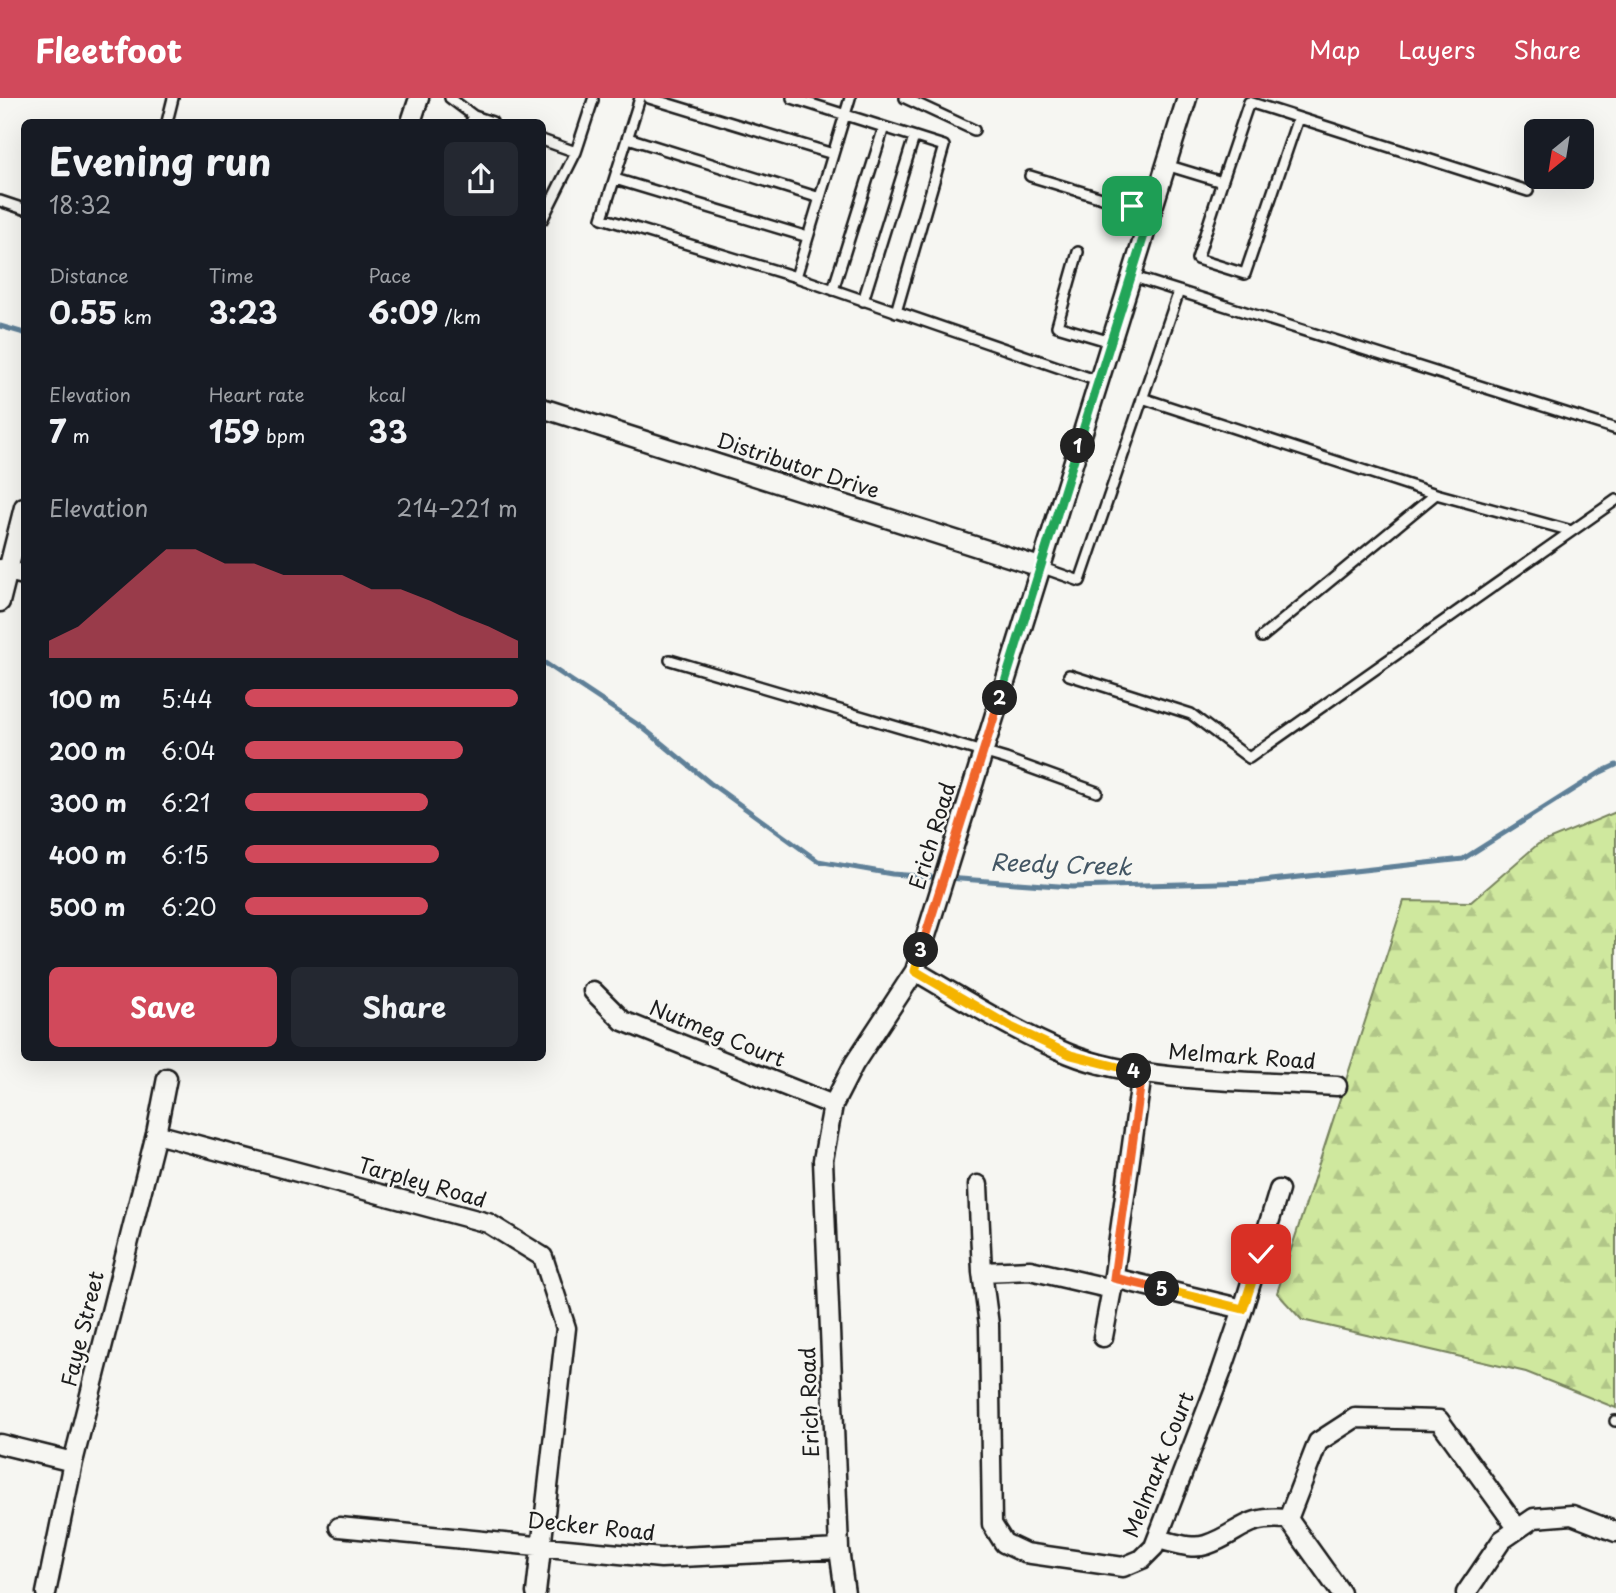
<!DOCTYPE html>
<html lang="en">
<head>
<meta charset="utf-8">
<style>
  :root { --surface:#171b24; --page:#242831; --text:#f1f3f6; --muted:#9ea1a6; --accent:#d1495b }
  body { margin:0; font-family:"Playpen Sans",sans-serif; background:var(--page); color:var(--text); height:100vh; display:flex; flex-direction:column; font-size:26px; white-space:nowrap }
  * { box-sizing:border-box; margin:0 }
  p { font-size:23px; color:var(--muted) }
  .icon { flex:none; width:38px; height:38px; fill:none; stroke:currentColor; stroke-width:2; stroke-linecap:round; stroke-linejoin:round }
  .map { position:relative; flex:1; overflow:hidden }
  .panel { position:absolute; left:21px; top:21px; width:525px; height:942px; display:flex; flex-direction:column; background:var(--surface); border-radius:10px; box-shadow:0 7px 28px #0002 }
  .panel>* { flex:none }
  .needle { width:46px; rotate:210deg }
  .controls { position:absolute; left:1524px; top:21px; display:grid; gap:14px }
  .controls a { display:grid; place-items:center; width:70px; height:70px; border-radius:10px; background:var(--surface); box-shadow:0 7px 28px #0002; font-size:35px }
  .pin { position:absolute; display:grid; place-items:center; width:60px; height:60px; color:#fff; margin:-30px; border-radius:14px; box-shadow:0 4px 10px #0006 }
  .km { position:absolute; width:35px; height:35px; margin:-18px; border-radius:50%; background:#222; color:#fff; font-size:19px; line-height:35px; text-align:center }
  .round { display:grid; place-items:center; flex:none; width:74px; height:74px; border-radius:10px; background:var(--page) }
  .headline { display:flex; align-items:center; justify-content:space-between; height:119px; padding:0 28px }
  h1 { font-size:38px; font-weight:700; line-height:52px }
  .metrics { display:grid; grid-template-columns:repeat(3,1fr); gap:10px; height:119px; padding:7px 28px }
  .metrics div { display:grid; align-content:center }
  .metrics b { font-size:30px; font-weight:700 }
  .metrics small { font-size:19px; font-weight:400 }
  .metrics p { font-size:19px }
  .chart { height:196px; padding:14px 28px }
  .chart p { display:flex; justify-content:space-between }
  .chart svg { width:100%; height:126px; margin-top:7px; fill:var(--accent); opacity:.7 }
  .primary-button { display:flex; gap:14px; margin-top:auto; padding:14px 28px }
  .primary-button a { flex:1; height:80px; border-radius:10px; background:var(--accent); color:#fff; font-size:28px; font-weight:700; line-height:80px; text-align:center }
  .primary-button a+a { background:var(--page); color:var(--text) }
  ul { padding:0 28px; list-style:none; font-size:23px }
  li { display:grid; grid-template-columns:112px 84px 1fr; align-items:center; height:52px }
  li i { height:18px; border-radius:9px; background:var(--accent) }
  header { display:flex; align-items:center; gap:42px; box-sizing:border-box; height:98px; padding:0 35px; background:var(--accent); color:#fff }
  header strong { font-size:33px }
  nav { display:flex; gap:38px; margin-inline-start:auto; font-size:24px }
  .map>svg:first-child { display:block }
  .forest { fill:url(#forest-firs); stroke:#76825d; stroke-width:2 }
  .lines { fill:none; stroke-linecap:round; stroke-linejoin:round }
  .stream { stroke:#5f8098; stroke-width:5 }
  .lane-casing { stroke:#1c1c1c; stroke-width:14 }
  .street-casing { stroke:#1c1c1c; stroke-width:23 }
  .lane { stroke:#f6f6f2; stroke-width:9 }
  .street { stroke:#f6f6f2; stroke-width:18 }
  .split-1-casing { stroke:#fff; stroke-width:14 }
  .split-2-casing { stroke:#fff; stroke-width:14 }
  .split-3-casing { stroke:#fff; stroke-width:14 }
  .split-4-casing { stroke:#fff; stroke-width:14 }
  .split-5-casing { stroke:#fff; stroke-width:14 }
  .split-6-casing { stroke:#fff; stroke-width:14 }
  .split-1 { stroke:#22a559; stroke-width:9 }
  .split-2 { stroke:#22a559; stroke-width:9 }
  .split-3 { stroke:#f0652b; stroke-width:9 }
  .split-4 { stroke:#f5b400; stroke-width:9 }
  .split-5 { stroke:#f0652b; stroke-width:9 }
  .split-6 { stroke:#f5b400; stroke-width:9 }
  .labels { text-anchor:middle; stroke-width:5; stroke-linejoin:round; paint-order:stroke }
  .street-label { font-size:21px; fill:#1c1c1c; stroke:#f6f6f2 }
  .water-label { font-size:23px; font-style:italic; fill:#435664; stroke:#f6f6f2 }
</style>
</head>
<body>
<header>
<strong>Fleetfoot</strong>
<nav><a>Map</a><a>Layers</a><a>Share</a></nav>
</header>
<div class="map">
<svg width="1616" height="1495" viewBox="0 0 1616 1495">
  <defs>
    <pattern id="forest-firs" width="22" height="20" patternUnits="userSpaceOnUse" patternTransform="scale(1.75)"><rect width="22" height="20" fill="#cfe89e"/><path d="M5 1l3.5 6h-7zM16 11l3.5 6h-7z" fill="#b1c688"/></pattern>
  </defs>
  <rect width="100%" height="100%" fill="#f6f6f2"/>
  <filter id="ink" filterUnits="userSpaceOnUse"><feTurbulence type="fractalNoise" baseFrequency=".0143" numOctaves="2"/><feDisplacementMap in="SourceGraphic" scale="14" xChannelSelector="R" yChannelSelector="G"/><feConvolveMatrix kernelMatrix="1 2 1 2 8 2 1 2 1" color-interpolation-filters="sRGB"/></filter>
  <g filter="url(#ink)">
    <path class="forest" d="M1616,714V1310L1526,1274L1302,1222L1277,1195L1404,803L1471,804L1538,746Z"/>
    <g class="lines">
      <path class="stream" d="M0,228L24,235
        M542,563L643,630L710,685L818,763L892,776L1072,789L1254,784L1463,761L1601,674L1616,667"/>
      <g class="lane-casing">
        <path id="lane" d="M450,0L474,18L471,24
          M640,0L602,120L796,179
          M649,0L833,56
          M792,0L944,48L896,214
          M850,0L796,179L1098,283
          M905,0L974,32
          M474,18L492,24
          M167,24L173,0
          M628,40L820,100
          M542,42L576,54L542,122
          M576,54L593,2
          M1166,67L1222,84L1197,161L1245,176L1298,20
          M1030,78L1151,115
          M615,81L808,139
          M1222,84L1249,4L1528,93
          M0,103L24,111
          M1078,154L1057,228L1111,244
          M1131,178L1616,331
          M833,192L884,29
          M863,203L914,39
          M1142,300L1436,396
          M1040,469L1080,483L1179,193
          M1262,539L1436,396L1572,433
          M670,562L1006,661L1097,694
          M1069,577L1191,616L1249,660L1616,402
          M1615,1323H1616"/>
      </g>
      <g class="street-casing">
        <path id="street" d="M411,24L419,0
          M542,310L1040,469
          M0,471L24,477
          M0,504L24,409
          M915,873C965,902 1015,934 1069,956C1140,985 1259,983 1337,988
          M593,893L623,923L833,1007
          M156,1036L488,1125L543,1159L566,1230L536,1495
          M978,1087L982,1174
          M1112,1191L1030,1172L982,1174L989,1227L992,1426L1004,1445L1025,1455L1123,1469L1142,1461L1154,1449L1221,1275L1243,1211L1114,1180
          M1243,1211L1279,1092
          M1103,1239L1112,1191L1142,975
          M0,1346L73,1364
          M339,1429L661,1460L839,1451
          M1157,1441C1172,1444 1191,1452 1206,1447C1242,1435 1243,1417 1288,1421
          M46,1495L73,1364L156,1036L167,980
          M845,1495L839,1451L823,1062L833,1007L854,966L915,873L1187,0
          M1341,1495L1288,1421L1318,1344L1355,1320L1439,1322L1518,1431
          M1466,1495L1502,1442L1534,1420L1572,1417L1616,1434"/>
      </g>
      <use href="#lane" class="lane"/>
      <use href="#street" class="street"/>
    </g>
  </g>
  <g class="lines" filter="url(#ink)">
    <g class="split-1-casing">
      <path id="split-1" d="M1078,348L1151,115L1132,108"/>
    </g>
    <g class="split-2-casing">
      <path id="split-2" d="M1000,600L1078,348"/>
    </g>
    <g class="split-3-casing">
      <path id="split-3" d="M921,852L1000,600"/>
    </g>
    <g class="split-4-casing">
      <path id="split-4" d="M921,852L915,873L1011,929L1071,957L1134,973"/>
    </g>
    <g class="split-5-casing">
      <path id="split-5" d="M1134,973L1142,975L1114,1180L1162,1191"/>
    </g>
    <g class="split-6-casing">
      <path id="split-6" d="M1162,1191L1243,1211L1261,1156"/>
    </g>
    <use href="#split-1" class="split-1"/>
    <use href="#split-2" class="split-2"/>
    <use href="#split-3" class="split-3"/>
    <use href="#split-4" class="split-4"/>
    <use href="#split-5" class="split-5"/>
    <use href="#split-6" class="split-6"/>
  </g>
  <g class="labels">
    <g class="street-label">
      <text transform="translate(798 368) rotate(18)" y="7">Distributor Drive</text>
      <text transform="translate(933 738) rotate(-73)" y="7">Erich Road</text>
      <text transform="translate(717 936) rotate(22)" y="7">Nutmeg Court</text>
      <text transform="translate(1242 959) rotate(4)" y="7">Melmark Road</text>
      <text transform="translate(422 1085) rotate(16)" y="7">Tarpley Road</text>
      <text transform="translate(83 1231) rotate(-76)" y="7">Faye Street</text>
      <text transform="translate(810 1304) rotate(-92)" y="7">Erich Road</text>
      <text transform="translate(1159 1367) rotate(-68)" y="7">Melmark Court</text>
      <text transform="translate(591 1429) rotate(6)" y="7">Decker Road</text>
    </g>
    <g class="water-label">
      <text transform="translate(1061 767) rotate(2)" y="8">Reedy Creek</text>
    </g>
  </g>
</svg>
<div class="controls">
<a><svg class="needle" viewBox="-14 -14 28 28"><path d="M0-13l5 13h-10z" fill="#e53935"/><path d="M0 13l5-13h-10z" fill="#9ea1a6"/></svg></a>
</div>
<div class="pin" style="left:1132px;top:108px;background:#1e9e55"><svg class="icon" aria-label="arrive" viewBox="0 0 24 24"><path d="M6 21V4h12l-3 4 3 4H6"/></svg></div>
<div class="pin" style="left:1261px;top:1156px;background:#d93025"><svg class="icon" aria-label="check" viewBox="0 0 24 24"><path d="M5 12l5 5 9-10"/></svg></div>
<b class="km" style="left:1078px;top:348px">1</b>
<b class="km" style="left:1000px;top:600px">2</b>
<b class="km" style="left:921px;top:852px">3</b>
<b class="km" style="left:1134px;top:973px">4</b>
<b class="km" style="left:1162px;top:1191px">5</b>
<section class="panel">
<div class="headline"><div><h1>Evening run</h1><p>18:32</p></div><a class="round"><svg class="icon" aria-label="share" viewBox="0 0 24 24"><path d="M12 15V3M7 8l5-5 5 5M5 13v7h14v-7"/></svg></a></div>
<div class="metrics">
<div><p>Distance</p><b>0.55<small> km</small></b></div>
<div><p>Time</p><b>3:23</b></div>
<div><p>Pace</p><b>6:09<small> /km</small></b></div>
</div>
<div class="metrics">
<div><p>Elevation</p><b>7<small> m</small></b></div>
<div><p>Heart rate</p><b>159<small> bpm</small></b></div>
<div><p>kcal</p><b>33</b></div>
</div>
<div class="chart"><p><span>Elevation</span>214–221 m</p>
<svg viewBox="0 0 160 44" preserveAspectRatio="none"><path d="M0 44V38L10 33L20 24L30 15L40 6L50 6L60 11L70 11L80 15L90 15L100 15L110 20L120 20L130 24L140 29L150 33L160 38V44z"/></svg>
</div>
<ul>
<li><b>100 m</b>5:44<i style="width:100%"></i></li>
<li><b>200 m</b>6:04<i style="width:80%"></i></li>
<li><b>300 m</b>6:21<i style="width:67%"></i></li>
<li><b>400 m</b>6:15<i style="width:71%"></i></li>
<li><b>500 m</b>6:20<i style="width:67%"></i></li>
</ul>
<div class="primary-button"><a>Save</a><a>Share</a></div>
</section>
</div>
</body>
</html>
